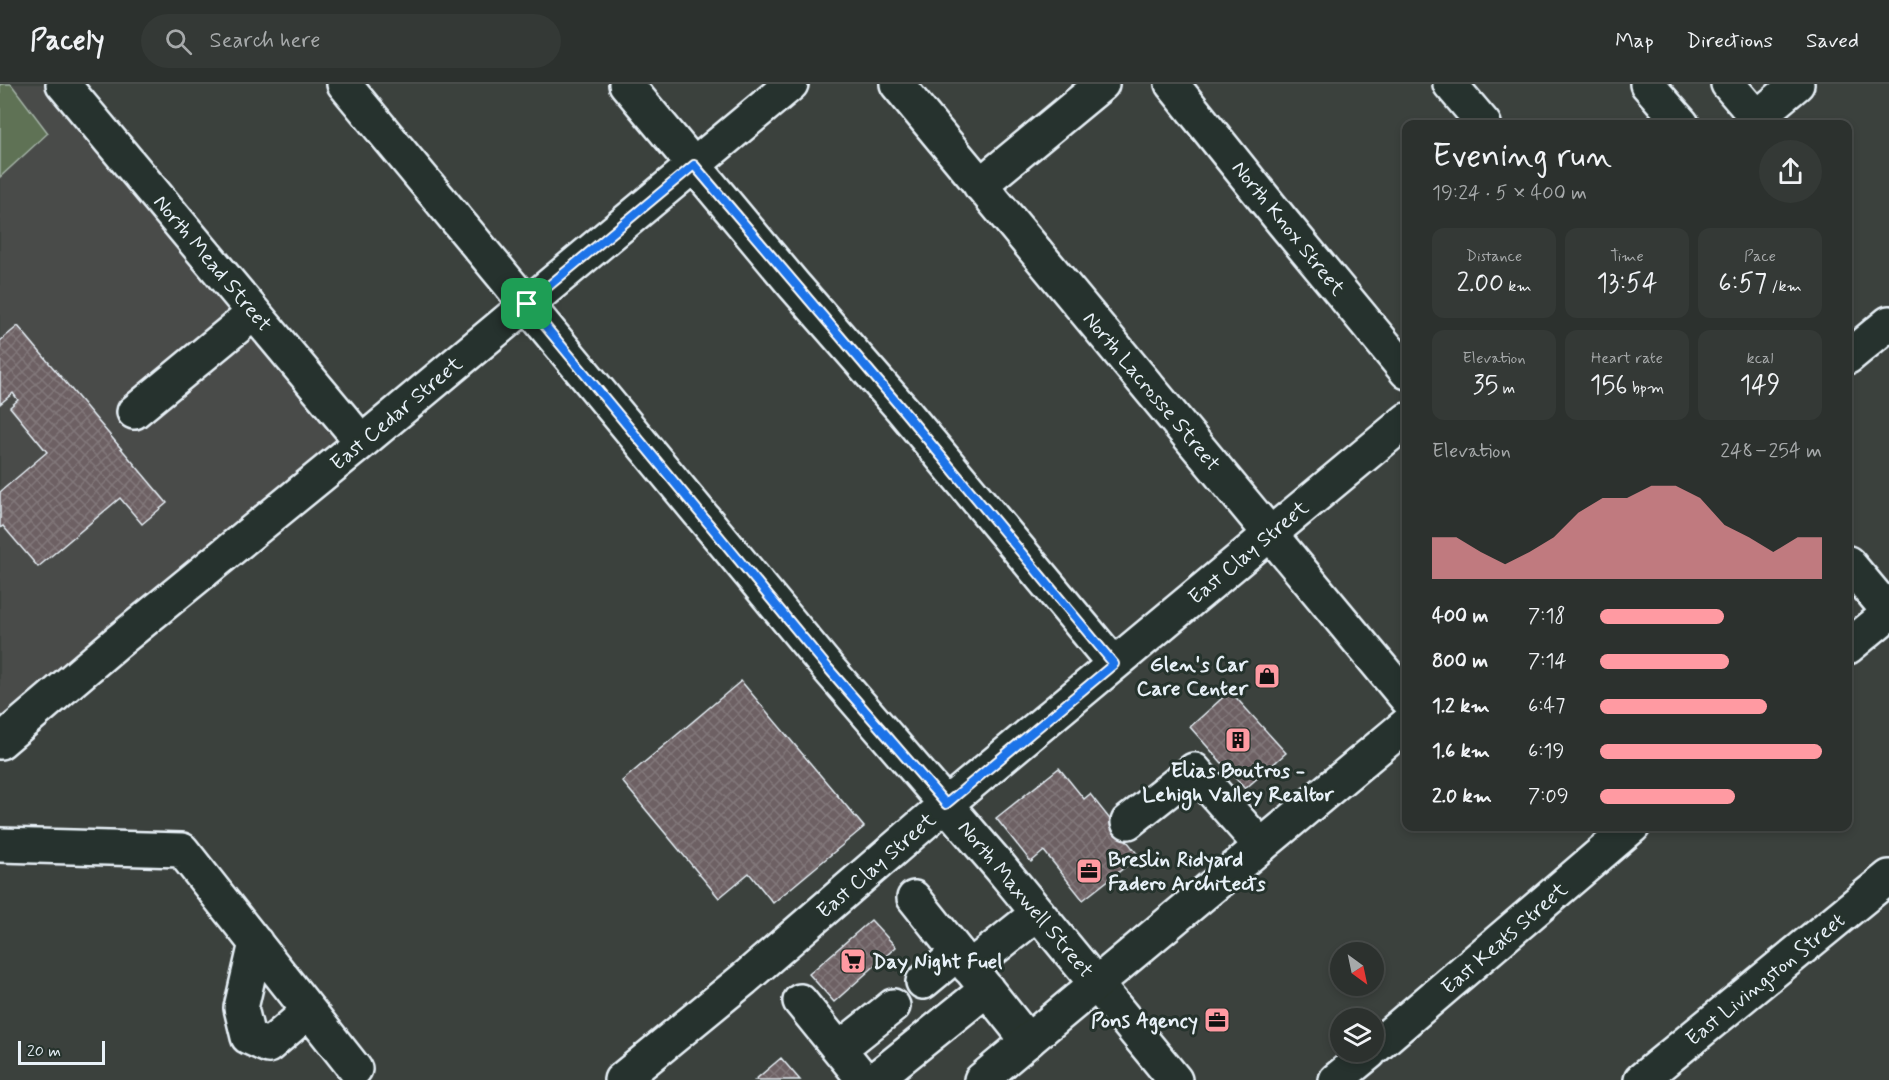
<!DOCTYPE html>
<html lang="en">
<head>
<meta charset="utf-8">
<style>
  :root { --surface:#2c312e; --page:#343936; --text:#f1f3f6; --muted:#a6a9aa; --line:#484c4a; --accent:#ff9aa2 }
  body { margin:0; font-family:Mynerve,sans-serif; background:var(--page); color:var(--text); height:100vh; display:flex; flex-direction:column; font-size:22px; white-space:nowrap }
  * { box-sizing:border-box; margin:0 }
  p { font-size:20px; color:var(--muted) }
  .icon { flex:none; width:33px; height:33px; fill:none; stroke:currentColor; stroke-width:2; stroke-linecap:round; stroke-linejoin:round }
  .map { position:relative; flex:1; overflow:hidden }
  .details { position:absolute; left:1402px; top:36px; width:450px; height:711px; display:flex; flex-direction:column; background:var(--surface); border-radius:12px; box-shadow:0 3px 9px #0003,0 0 0 2px var(--line) }
  .details>* { flex:none }
  .needle { width:39px; rotate:147deg }
  .buttons { position:absolute; left:1330px; top:858px; display:grid; gap:12px }
  .buttons a { display:grid; place-items:center; width:54px; height:54px; border-radius:50%; background:var(--surface); box-shadow:0 3px 9px #0003,0 0 0 2px var(--line); font-size:30px }
  .scale { position:absolute; left:18px; bottom:15px; width:87px; box-sizing:border-box; padding-left:6px; border:3px solid #e8f1f8; border-top:0; font-size:16px; line-height:21px; white-space:nowrap; color:#e8f1f8; -webkit-text-stroke:4px #26332d; paint-order:stroke }
  .pin { position:absolute; display:grid; place-items:center; width:51px; height:51px; color:#fff; margin:-26px; border-radius:12px; box-shadow:0 3px 9px #0006 }
  .round { display:grid; place-items:center; flex:none; width:63px; height:63px; border-radius:32px; background:var(--page) }
  .overview { display:flex; align-items:center; justify-content:space-between; height:102px; padding:0 30px }
  h1 { font-size:33px; font-weight:600; line-height:45px }
  .figures { display:grid; grid-template-columns:repeat(3,1fr); gap:9px; height:102px; padding:6px 30px }
  .figures div { display:grid; align-content:center; border-radius:12px; background:var(--page); text-align:center }
  .figures b { font-size:26px; font-weight:600 }
  .figures small { font-size:16px; font-weight:400 }
  .figures p { font-size:16px }
  .chart { height:168px; padding:12px 30px }
  .chart p { display:flex; justify-content:space-between }
  .chart svg { width:100%; height:108px; margin-top:6px; fill:var(--accent); opacity:.7 }
  ul { padding:0 30px; list-style:none; font-size:20px }
  li { display:grid; grid-template-columns:96px 72px 1fr; align-items:center; height:45px }
  li i { height:15px; border-radius:8px; background:var(--accent) }
  header { display:flex; align-items:center; gap:36px; box-sizing:border-box; height:84px; padding:0 30px; background:var(--surface); border-bottom:2px solid var(--line) }
  header strong { font-size:28px }
  nav { display:flex; gap:33px; margin-inline-start:auto; font-size:21px }
  .search { width:420px; height:54px; background:var(--page); display:flex; align-items:center; gap:15px; box-sizing:border-box; padding:0 21px; border-radius:33px; color:var(--muted); font-size:22px }
  .map>svg:first-child { display:block }
  .built { fill:#4a4b48 }
  .park { fill:#5e7255; stroke:#a3b2a6; stroke-width:1.5 }
  .building { fill:url(#building-cross-hatch); stroke:#e8f1f8; stroke-width:1.5 }
  .lines { fill:none; stroke-linecap:round; stroke-linejoin:round }
  .minor-casing { stroke:#e8f1f8; stroke-width:38 }
  .major-casing { stroke:#e8f1f8; stroke-width:38 }
  .minor { stroke:#26332d; stroke-width:33 }
  .major { stroke:#26332d; stroke-width:33 }
  .route-casing { stroke:#fff; stroke-width:12 }
  .route { stroke:#1a73e8; stroke-width:8 }
  .labels { text-anchor:middle; stroke-width:6; stroke-linejoin:round; paint-order:stroke }
  .street-label { font-size:21px; fill:#e8f1f8; stroke:#26332d }
  .poi-label { font-size:21px; font-weight:bold; fill:#e8f1f8; stroke:#26332d; text-anchor:end }
</style>
</head>
<body>
<header>
<strong>Pacely</strong>
<div class="search"><svg class="icon" aria-label="search" viewBox="0 0 24 24"><circle cx="10" cy="10" r="6"/><path d="M15 15l6 6"/></svg>Search here</div>
<nav><a>Map</a><a>Directions</a><a>Saved</a></nav>
</header>
<div class="map">
<svg width="1889" height="996" viewBox="0 0 1889 996">
  <defs>
    <pattern id="building-cross-hatch" width="8" height="8" patternUnits="userSpaceOnUse" patternTransform="scale(1.5)"><rect width="8" height="8" fill="#6d6163"/><path d="M0 0l8 8M0 8l8-8" fill="none" stroke="#82787a"/></pattern>
  </defs>
  <rect width="100%" height="100%" fill="#3b413d"/>
  <filter id="ink" filterUnits="userSpaceOnUse"><feTurbulence type="fractalNoise" baseFrequency=".0167" numOctaves="2"/><feDisplacementMap in="SourceGraphic" scale="12" xChannelSelector="R" yChannelSelector="G"/><feConvolveMatrix kernelMatrix="1 2 1 2 8 2 1 2 1" color-interpolation-filters="sRGB"/></filter>
  <g filter="url(#ink)">
    <path class="built" d="M0,0H44L342,352L0,633Z"/>
    <path class="park" d="M0,0H11L48,49L0,93Z"/>
    <path class="building" d="M18,242L167,419L142,440L120,414L38,483L3,442L0,444V408L47,368L10,323L18,316L13,309L0,320V257Z
      M741,597L864,743L773,819L749,789L719,814L622,697Z
      M1230,607L1286,669L1245,705L1190,643Z
      M1059,684L1084,715L1090,710L1139,772L1083,816L1044,767L1031,778L996,734Z
      M871,836L896,863L834,918L809,890Z
      M781,974L800,996H755Z"/>
    <g class="lines">
      <g class="minor-casing">
        <path id="minor" d="M63,0L362,358
          M344,0L828,584L1000,783L1175,996
          M626,0L793,200L902,325L1114,580
          M897,0L1407,615
          M1172,0L1282,137L1407,288
          M1450,0L1484,40
          M1647,0L1682,40
          M1728,0L1757,34
          M1749,40L1797,0
          M980,101L1102,0
          M134,328L254,229
          M1848,479L1889,528
          M1848,563L1889,529
          M0,658L116,559L362,358L791,0
          M1128,738L1194,686L1261,762
          M0,761L182,766L355,985
          M914,814L1028,957
          M256,859L241,924L248,953L268,962L309,927
          M969,884L1038,829
          M923,898L958,869
          M800,917L864,996
          M1374,964L1633,742
          M839,965L893,922
          M621,996L744,895L946,720L1407,336
          M874,996L987,905
          M1336,996L1370,968
          M1641,996L1889,793"/>
      </g>
      <g class="major-casing">
        <path id="major" d="M1848,273L1889,239
          M981,996L1407,640"/>
      </g>
      <use href="#minor" class="minor"/>
      <use href="#major" class="major"/>
    </g>
  </g>
  <g class="lines" filter="url(#ink)">
    <g class="route-casing">
      <path id="route" d="M694,81L902,325L1114,580L946,720L828,584L527,220Z"/>
    </g>
    <use href="#route" class="route"/>
  </g>
  <defs>
    <g id="shop-square" transform="scale(1.35)"><rect x="-9" y="-9" width="18" height="18" rx="4" fill="#ff9aa2" stroke="#26332d"/><path d="M-5-2.5h2.3a2.7 3.5 0 0 1 5.4 0H5L5.5 6h-11ZM-1.5-2.5h3a1.5 2.3 0 0 0-3 0Z" fill="#111"/></g>
    <g id="building-square" transform="scale(1.35)"><rect x="-9" y="-9" width="18" height="18" rx="4" fill="#ff9aa2" stroke="#26332d"/><path d="M-4-6H4V6H1V3H-1V6H-4ZM-2.5-4.3h1.7v1.8h-1.7ZM.8-4.3h1.7v1.8H.8ZM-2.5-1h1.7V.8h-1.7ZM.8-1h1.7V.8H.8Z" fill="#111"/></g>
    <g id="office-square" transform="scale(1.35)"><rect x="-9" y="-9" width="18" height="18" rx="4" fill="#ff9aa2" stroke="#26332d"/><path d="M-6-3h4V-5.5h4V-3h4V5H-6ZM-1-4.5V-3h2v-1.5ZM-6 0V1H6V0Z" fill="#111"/></g>
    <g id="supermarket-square" transform="scale(1.35)"><rect x="-9" y="-9" width="18" height="18" rx="4" fill="#ff9aa2" stroke="#26332d"/><path d="M-6-5.5h2.5l.6 2H6L4.5 2H-2.5L-4.4-4H-6ZM-1.5 3.2a1.3 1.3 0 1 0 .1 0ZM3 3.2a1.3 1.3 0 1 0 .1 0Z" fill="#111"/></g>
  </defs>
  <g fill-rule="evenodd">
    <use href="#shop-square" x="1267" y="592"/>
    <use href="#building-square" x="1238" y="656"/>
    <use href="#office-square" x="1089" y="787"/>
    <use href="#supermarket-square" x="853" y="877"/>
    <use href="#office-square" x="1217" y="936"/>
  </g>
  <g class="labels">
    <g class="street-label">
      <text transform="translate(1289 144) rotate(51)" y="7">North Knox Street</text>
      <text transform="translate(213 179) rotate(50)" y="7">North Mead Street</text>
      <text transform="translate(1152 307) rotate(50)" y="7">North Lacrosse Street</text>
      <text transform="translate(396 329) rotate(-40)" y="7">East Cedar Street</text>
      <text transform="translate(1248 468) rotate(-40)" y="7">East Clay Street</text>
      <text transform="translate(876 781) rotate(-41)" y="7">East Clay Street</text>
      <text transform="translate(1026 815) rotate(50)" y="7">North Maxwell Street</text>
      <text transform="translate(1504 854) rotate(-41)" y="7">East Keats Street</text>
      <text transform="translate(1765 895) rotate(-39)" y="7">East Livingston Street</text>
    </g>
    <g class="poi-label">
      <text x="1248" y="587">Glen's Car<tspan x="1248" dy="24">Care Center</tspan></text>
      <text x="1238" y="693" text-anchor="middle">Elias Boutros -<tspan x="1238" dy="24">Lehigh Valley Realtor</tspan></text>
      <text x="1108" y="782" text-anchor="start">Breslin Ridyard<tspan x="1108" dy="24">Fadero Architects</tspan></text>
      <text x="872" y="884" text-anchor="start">Day Night Fuel</text>
      <text x="1198" y="943">Pons Agency</text>
    </g>
  </g>
</svg>
<div class="buttons">
<a><svg class="needle" viewBox="-14 -14 28 28"><path d="M0-13l5 13h-10z" fill="#e53935"/><path d="M0 13l5-13h-10z" fill="#a6a9aa"/></svg></a>
<a><svg class="icon" aria-label="layers" viewBox="0 0 24 24"><path d="M12 4l9 5-9 5-9-5zM3 14l9 5 9-5"/></svg></a>
</div>
<div class="scale">20 m</div>
<div class="pin" style="left:527px;top:220px;background:#1e9e55"><svg class="icon" aria-label="arrive" viewBox="0 0 24 24"><path d="M6 21V4h12l-3 4 3 4H6"/></svg></div>
<section class="details">
<div class="overview"><div><h1>Evening run</h1><p>19:24 · 5 × 400 m</p></div><a class="round"><svg class="icon" aria-label="share" viewBox="0 0 24 24"><path d="M12 15V3M7 8l5-5 5 5M5 13v7h14v-7"/></svg></a></div>
<div class="figures">
<div><p>Distance</p><b>2.00<small> km</small></b></div>
<div><p>Time</p><b>13:54</b></div>
<div><p>Pace</p><b>6:57<small> /km</small></b></div>
</div>
<div class="figures">
<div><p>Elevation</p><b>35<small> m</small></b></div>
<div><p>Heart rate</p><b>156<small> bpm</small></b></div>
<div><p>kcal</p><b>149</b></div>
</div>
<div class="chart"><p><span>Elevation</span>248–254 m</p>
<svg viewBox="0 0 160 44" preserveAspectRatio="none"><path d="M0 44V27L10 27L20 33L30 38L40 33L50 27L60 17L70 11L80 11L90 6L100 6L110 11L120 22L130 27L140 33L150 27L160 27V44z"/></svg>
</div>
<ul>
<li><b>400 m</b>7:18<i style="width:56%"></i></li>
<li><b>800 m</b>7:14<i style="width:58%"></i></li>
<li><b>1.2 km</b>6:47<i style="width:75%"></i></li>
<li><b>1.6 km</b>6:19<i style="width:100%"></i></li>
<li><b>2.0 km</b>7:09<i style="width:61%"></i></li>
</ul>
</section>
</div>
</body>
</html>
